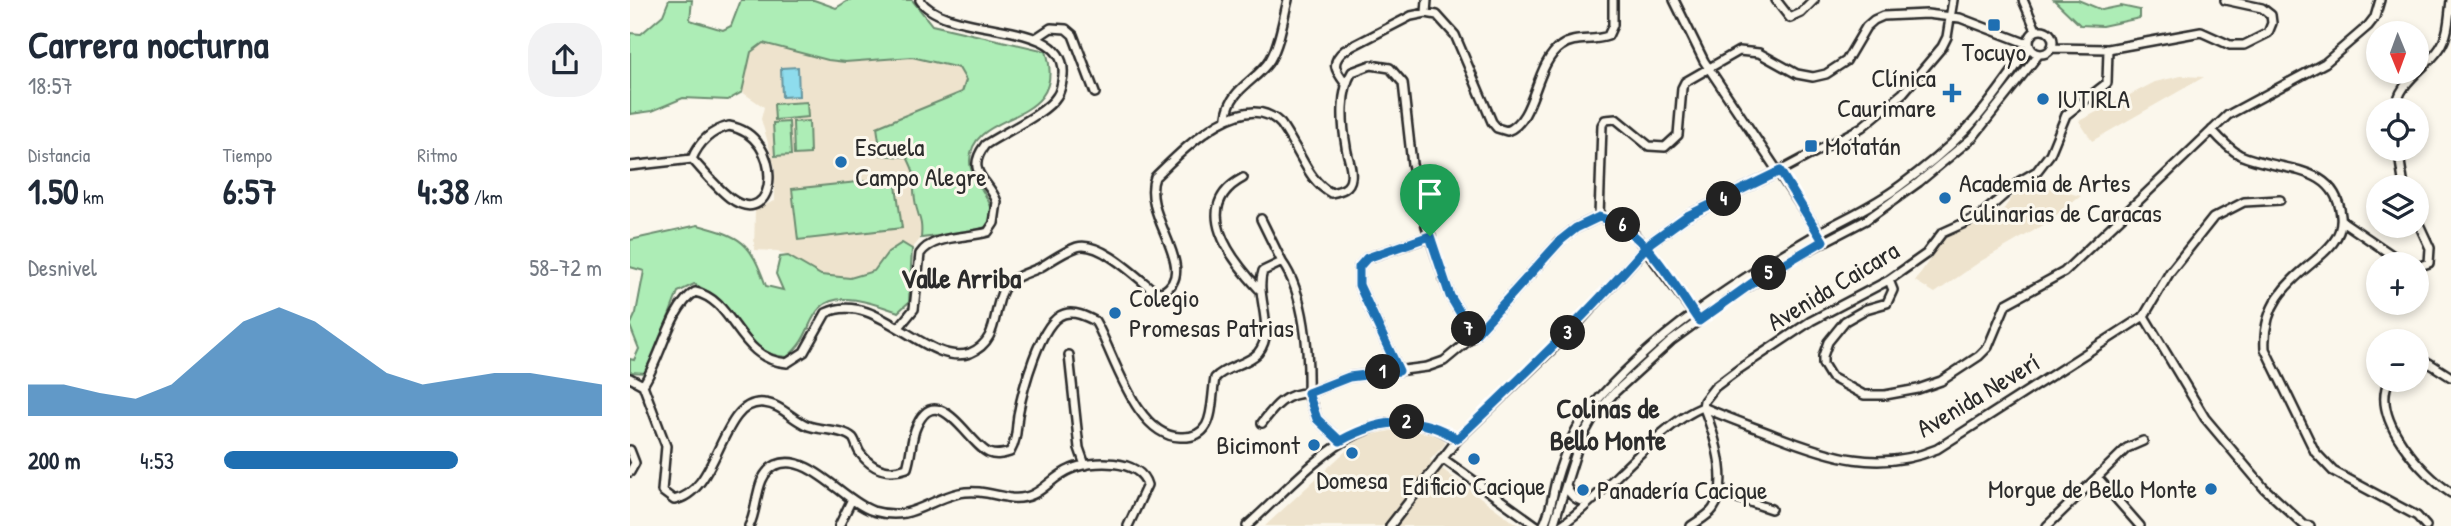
<!DOCTYPE html>
<html lang="es">
<head>
<meta charset="utf-8">
<style>
  :root { --surface:#fff; --page:#f2f2f3; --text:#1f2937; --muted:#747a83; --accent:#1f6fb2 }
  body { margin:0; font-family:"Patrick Hand",sans-serif; background:var(--page); color:var(--text); height:100vh; display:flex; flex-direction:column; font-size:26px; white-space:nowrap }
  * { box-sizing:border-box; margin:0 }
  p { font-size:23px; color:var(--muted) }
  .icon { flex:none; width:38px; height:38px; fill:none; stroke:currentColor; stroke-width:2; stroke-linecap:round; stroke-linejoin:round }
  .map { position:relative; flex:1; overflow:hidden }
  .details { display:flex; flex-direction:column; background:var(--surface); width:630px }
  .details>* { flex:none }
  .needle { width:46px; rotate:179deg }
  .buttons { position:absolute; left:1736px; top:21px; display:grid; gap:14px }
  .buttons a { display:grid; place-items:center; width:63px; height:63px; border-radius:50%; background:var(--surface); box-shadow:0 4px 10px #0003; font-size:35px }
  .pin { position:absolute; display:grid; place-items:center; width:60px; height:60px; color:#fff; margin:-72px -30px; border-radius:50% 50% 50% 0; rotate:-45deg; box-shadow:0 0 7px #0007 }
  .pin .icon { rotate:45deg }
  .km { position:absolute; width:35px; height:35px; margin:-18px; border-radius:50%; background:#222; color:#fff; font-size:19px; line-height:35px; text-align:center }
  .round { display:grid; place-items:center; flex:none; width:74px; height:74px; border-radius:28px; background:var(--page) }
  .head { display:flex; align-items:center; justify-content:space-between; height:119px; padding:0 28px }
  h1 { font-size:38px; font-weight:700; line-height:52px }
  .metrics { display:grid; grid-template-columns:repeat(3,1fr); gap:10px; height:119px; padding:7px 28px }
  .metrics div { display:grid; align-content:center }
  .metrics b { font-size:35px; font-weight:700 }
  .metrics small { font-size:19px; font-weight:400 }
  .metrics p { font-size:19px }
  .chart { height:196px; padding:14px 28px }
  .chart p { display:flex; justify-content:space-between }
  .chart svg { width:100%; height:126px; margin-top:7px; fill:var(--accent); opacity:.7 }
  ul { padding:0 28px; list-style:none; font-size:23px }
  li { display:grid; grid-template-columns:112px 84px 1fr; align-items:center; height:52px }
  li i { height:18px; border-radius:9px; background:var(--accent) }
  main { display:flex; flex:1; min-height:0 }
  .map>svg:first-child { display:block }
  .built { fill:#eee3cd }
  .green { fill:#adedb6; stroke:#6c8c70; stroke-width:2 }
  .water { fill:#8edced; stroke:#66959f; stroke-width:2 }
  .lines { fill:none; stroke-linecap:round; stroke-linejoin:round }
  .minor-casing { stroke:#2b2b2b; stroke-width:12 }
  .minor { stroke:#fbf7ec; stroke-width:7 }
  .route-casing { stroke:#fff; stroke-width:14 }
  .route { stroke:#1f6fb2; stroke-width:9 }
  .poi-dot { fill:#1f6fb2; stroke:#fbf7ec; stroke-width:2.5 }
  .labels { text-anchor:middle; stroke-width:6; stroke-linejoin:round; paint-order:stroke }
  .poi-label { font-size:26px; fill:#2b2b2b; stroke:#fbf7ec; text-anchor:start }
  .street-label { font-size:26px; fill:#2b2b2b; stroke:#fbf7ec }
  .neighbourhood-label { font-size:28px; font-weight:bold; fill:#2b2b2b; stroke:#fbf7ec }
</style>
</head>
<body>
<main>
<section class="details">
<div class="head"><div><h1>Carrera nocturna</h1><p>18:57</p></div><a class="round"><svg class="icon" aria-label="share" viewBox="0 0 24 24"><path d="M12 15V3M7 8l5-5 5 5M5 13v7h14v-7"/></svg></a></div>
<div class="metrics">
<div><p>Distancia</p><b>1.50<small> km</small></b></div>
<div><p>Tiempo</p><b>6:57</b></div>
<div><p>Ritmo</p><b>4:38<small> /km</small></b></div>
</div>
<div class="chart"><p><span>Desnivel</span>58–72 m</p>
<svg viewBox="0 0 160 44" preserveAspectRatio="none"><path d="M0 44V33L10 33L20 36L30 38L40 33L50 22L60 11L70 6L80 11L90 20L100 29L110 33L120 31L130 29L140 29L150 31L160 33V44z"/></svg>
</div>
<ul>
<li><b>200 m</b>4:53<i style="width:62%"></i></li>
</ul>
</section>
<div class="map">
<svg width="1821" height="526" viewBox="0 0 1821 526">
  <rect width="100%" height="100%" fill="#fbf7ec"/>
  <filter id="ink" filterUnits="userSpaceOnUse"><feTurbulence type="fractalNoise" baseFrequency=".0143" numOctaves="2"/><feDisplacementMap in="SourceGraphic" scale="14" xChannelSelector="R" yChannelSelector="G"/><feConvolveMatrix kernelMatrix="1 2 1 2 8 2 1 2 1" color-interpolation-filters="sRGB"/></filter>
  <g filter="url(#ink)">
    <path class="built" d="M133,43L215,62L282,57L329,68L336,80L332,92L317,99L266,157H277L287,176L285,203L293,219L291,238L282,249L271,243L258,252L244,271L220,278L191,275L148,251L124,250L125,209L145,201V167L131,119L134,107L112,92L121,51Z
      M1551,76L1574,77L1462,141L1449,121L1525,82Z
      M1411,186L1451,196L1412,226L1351,261L1305,293L1285,281L1313,240L1332,228L1355,225L1368,217L1383,196L1396,188Z
      M770,429L814,436L815,444L800,460L889,526H635L732,436Z"/>
    <path class="green" d="M39,0H62L60,20L93,30L101,26L111,0H184L206,8L219,0H282L302,25L416,51C440,128 340,108 340,161C340,179 358,193 362,210L358,226L342,232L291,238C293,217 287,217 285,200C281,178 290,182 277,157L251,155L247,127L332,92L336,80L329,68L282,57L215,62L198,60L133,43L121,52L112,92L98,100L53,98L22,111L0,114V33L11,34L33,15Z
      M1424,0H1448L1472,10L1491,6L1510,10V18L1472,26L1450,25Z
      M177,102L178,117L145,120L144,104Z
      M179,121L180,154L164,155L163,122Z
      M159,122L161,155L145,156L143,123Z
      M265,178L272,228L168,240L162,189Z
      M68,225C112,237 120,241 136,286L153,290L146,274L150,257L158,256L191,275L220,278L244,271L258,252L272,243L282,249L279,302L268,312C248,305 208,289 190,308C176,323 180,338 157,357C122,355 113,326 92,302C85,294 74,289 64,284L48,292L17,373L0,372V359L4,360L9,349L0,326L6,313L14,271L0,267V240Z"/>
    <path class="water" d="M168,67L169,96L152,97L151,68Z"/>
    <g class="lines">
      <g class="minor-casing">
        <path id="minor" d="M1044,0L1074,61L1191,236
          M1146,0L1160,18L1171,13L1184,0
          M1393,0L1406,30
          M796,13L797,0
          M1399 42a12 12 0 1 1 24 0a12 12 0 1 1-24 0Z
          M406,38L421,28L436,29L443,35L465,93
          M1422,48L1478,49L1571,32L1600,45H1614L1638,33L1642,23L1641,15L1632,8L1595,0
          M715,83C705,70 700,62 715,50L781,16L796,13L807,15L825,35L862,122L867,128L877,131C906,121 904,64 931,46C945,36 962,42 978,36L983,25V0
          M1766,110C1767,82 1796,69 1810,48C1819,34 1819,16 1821,0
          M597,116C600,88 627,81 640,60C650,43 653,19 658,0
          M99,126C156,136 148,233 100,198C86,187 74,172 62,159C69,142 80,131 99,126Z
          M1582,130C1590,139 1599,149 1610,155C1648,172 1706,162 1711,216C1716,264 1630,269 1635,349L1685,452L1703,471L1787,516L1796,526
          M1768,149L1774,187
          M0,166L62,159
          M613,178C560,206 600,258 629,289
          M969,217L1002,231L1067,318
          M631,219L652,262
          M1787,220L1800,248L1799,263L1787,267
          M1712,221L1775,264
          M1259,280L1263,290L1257,303L1236,309L1215,321L1198,342L1193,356V364L1201,377L1234,395H1255L1288,389L1311,381L1349,356L1358,347L1376,304L1434,272L1598,115L1695,63L1738,26L1745,17L1750,0
          M1514,316L1575,418L1634,488L1674,525L1680,526
          M270,326L284,309L290,254C302,235 338,238 358,232L364,223L367,202C359,179 334,173 355,145C374,132 416,114 427,96C431,91 432,82 433,75C438,16 316,39 290,0
          M439,355L449,448L455,465
          M1787,362L1799,363L1821,377
          M769,371L729,285V267L737,258L801,236
          M0,378L13,385
          M1759,380C1740,418 1792,474 1821,493
          M13,385C31,359 40,307 65,292C105,300 108,360 157,363L174,352L196,313C246,288 297,368 340,353C369,341 362,313 373,290C380,277 396,274 409,268C421,261 433,252 447,247C469,240 507,277 524,291L533,292C571,269 510,215 525,177C551,152 614,85 651,124C656,131 661,140 665,147C675,164 683,184 701,193C710,191 720,189 721,178C723,167 717,157 716,146C712,124 710,91 722,72L741,65L760,68L773,83L782,164L796,226L820,296L844,336
          M13,385L36,446L32,491L44,500C90,492 90,398 134,403C150,404 162,419 176,425C189,431 212,428 223,438C226,442 227,449 230,453C242,469 258,475 277,468C281,456 281,442 285,430C306,375 339,445 359,453C366,456 373,454 380,452C387,440 386,429 388,415C392,393 410,321 434,314C445,311 455,316 465,321C485,355 505,436 550,437C586,439 580,406 585,378C596,366 617,365 628,353C647,330 624,296 633,271L652,262C675,294 679,354 678,393C655,393 645,406 632,423
          M1073,407L1074,401L1085,387L1109,369L1181,321L1259,280L1296,254L1312,233L1350,216L1390,181L1407,171L1420,154L1436,115L1477,83L1478,49
          M710,441L687,419L678,393L719,377L797,367L814,361L844,336L931,240L946,228L969,217L972,125L975,120L986,119L1019,146L1035,147L1048,135L1052,88L1055,82L1109,51L1129,53L1167,74L1183,77L1196,74L1216,61L1236,27L1244,20L1253,16L1297,14L1330,18L1398,44
          M0,450L5,463L0,472
          M812,458L907,526
          M1468,478L1510,526
          M936,484C939,497 951,505 963,500
          M1090,492L1141,509
          M119,526C129,508 124,475 146,465C178,451 214,502 243,511C282,522 295,501 329,493C348,489 363,495 381,498C410,501 418,478 441,469C461,460 510,458 517,485L498,526
          M209,526L221,501
          M617,526C673,476 745,382 827,440
          M760,526L827,440L939,333L1021,242L1057,216L1150,171L1232,127L1273,93L1312,47L1317,37L1323,0
          M913,526C921,512 922,496 926,481C933,457 945,427 960,409C1021,336 1106,281 1187,234C1215,218 1244,206 1270,186C1292,170 1315,151 1335,131C1359,107 1379,75 1400,47
          M923,526L949,443L964,416L985,392L1041,341L1100,298L1161,259L1236,220L1289,182L1343,137L1409,54
          M930,526C976,495 1028,424 1073,407C1097,418 1121,426 1144,435C1200,457 1249,473 1307,449L1514,316L1540,272L1583,218L1614,202L1650,200
          M1061,526C1068,521 1078,516 1083,509C1101,484 1084,434 1074,408
          M1417,526L1497,448L1513,441"/>
      </g>
      <use href="#minor" class="minor"/>
    </g>
  </g>
  <g class="lines" filter="url(#ink)">
    <g class="route-casing">
      <path id="route" d="M800,236L737,258L729,267V285L769,371L719,377L678,393L687,419L710,441C748,420 789,413 827,439C892,377 957,315 1016,247L1021,242L1057,216L1150,171L1193,241L1128,279L1069,321C1042,283 1017,230 969,217L946,228L931,240L844,336L820,296L800,236"/>
    </g>
    <use href="#route" class="route"/>
  </g>
  <g class="poi-dot">
    <rect x="1357" y="18" width="14" height="14" rx="3.5"/>
    <path d="M1318.5 82.5h7v7h7v7h-7v7h-7v-7h-7v-7h7z"/>
    <circle cx="1413" cy="99" r="7"/>
    <rect x="1174" y="139" width="14" height="14" rx="3.5"/>
    <circle cx="211" cy="162" r="7"/>
    <circle cx="1315" cy="198" r="7"/>
    <circle cx="485" cy="313" r="7"/>
    <circle cx="684" cy="445" r="7"/>
    <circle cx="722" cy="453" r="7"/>
    <circle cx="844" cy="459" r="7"/>
    <circle cx="1581" cy="489" r="7"/>
    <circle cx="953" cy="490" r="7"/>
  </g>
  <g class="labels">
    <g class="poi-label">
      <text x="1364" y="61" text-anchor="middle">Tocuyo</text>
      <text x="1306" y="87" text-anchor="end">Clínica<tspan x="1306" dy="30">Caurimare</tspan></text>
      <text x="1427" y="108">IUTIRLA</text>
      <text x="1195" y="155">Motatán</text>
      <text x="225" y="156">Escuela<tspan x="225" dy="30">Campo Alegre</tspan></text>
      <text x="1329" y="192">Academia de Artes<tspan x="1329" dy="30">Culinarias de Caracas</tspan></text>
      <text x="499" y="307">Colegio<tspan x="499" dy="30">Promesas Patrias</tspan></text>
      <text x="670" y="454" text-anchor="end">Bicimont</text>
      <text x="722" y="489" text-anchor="middle">Domesa</text>
      <text x="844" y="495" text-anchor="middle">Edificio Cacique</text>
      <text x="1567" y="498" text-anchor="end">Morgue de Bello Monte</text>
      <text x="967" y="499">Panadería Cacique</text>
    </g>
    <g class="street-label">
      <text transform="translate(1203 286) rotate(-31)" y="9">Avenida Caicara</text>
      <text transform="translate(1348 395) rotate(-31)" y="9">Avenida Neverí</text>
    </g>
    <g class="neighbourhood-label">
      <text x="331" y="288">Valle Arriba</text>
      <text x="978" y="418">Colinas de<tspan x="978" dy="32">Bello Monte</tspan></text>
    </g>
  </g>
</svg>
<div class="buttons">
<a><svg class="needle" viewBox="-14 -14 28 28"><path d="M0-13l5 13h-10z" fill="#e53935"/><path d="M0 13l5-13h-10z" fill="#747a83"/></svg></a>
<a><svg class="icon" aria-label="locate" viewBox="0 0 24 24"><circle cx="12" cy="12" r="6"/><path d="M12 2v4M12 18v4M2 12h4M18 12h4"/></svg></a>
<a><svg class="icon" aria-label="layers" viewBox="0 0 24 24"><path d="M12 4l9 5-9 5-9-5zM3 14l9 5 9-5"/></svg></a>
<a>+</a>
<a>−</a>
</div>
<div class="pin" style="left:800px;top:236px;background:#1e9e55"><svg class="icon" aria-label="arrive" viewBox="0 0 24 24"><path d="M6 21V4h12l-3 4 3 4H6"/></svg></div>
<b class="km" style="left:753px;top:372px">1</b>
<b class="km" style="left:777px;top:422px">2</b>
<b class="km" style="left:938px;top:333px">3</b>
<b class="km" style="left:1094px;top:199px">4</b>
<b class="km" style="left:1139px;top:273px">5</b>
<b class="km" style="left:993px;top:225px">6</b>
<b class="km" style="left:839px;top:329px">7</b>
</div>
</main>
</body>
</html>
